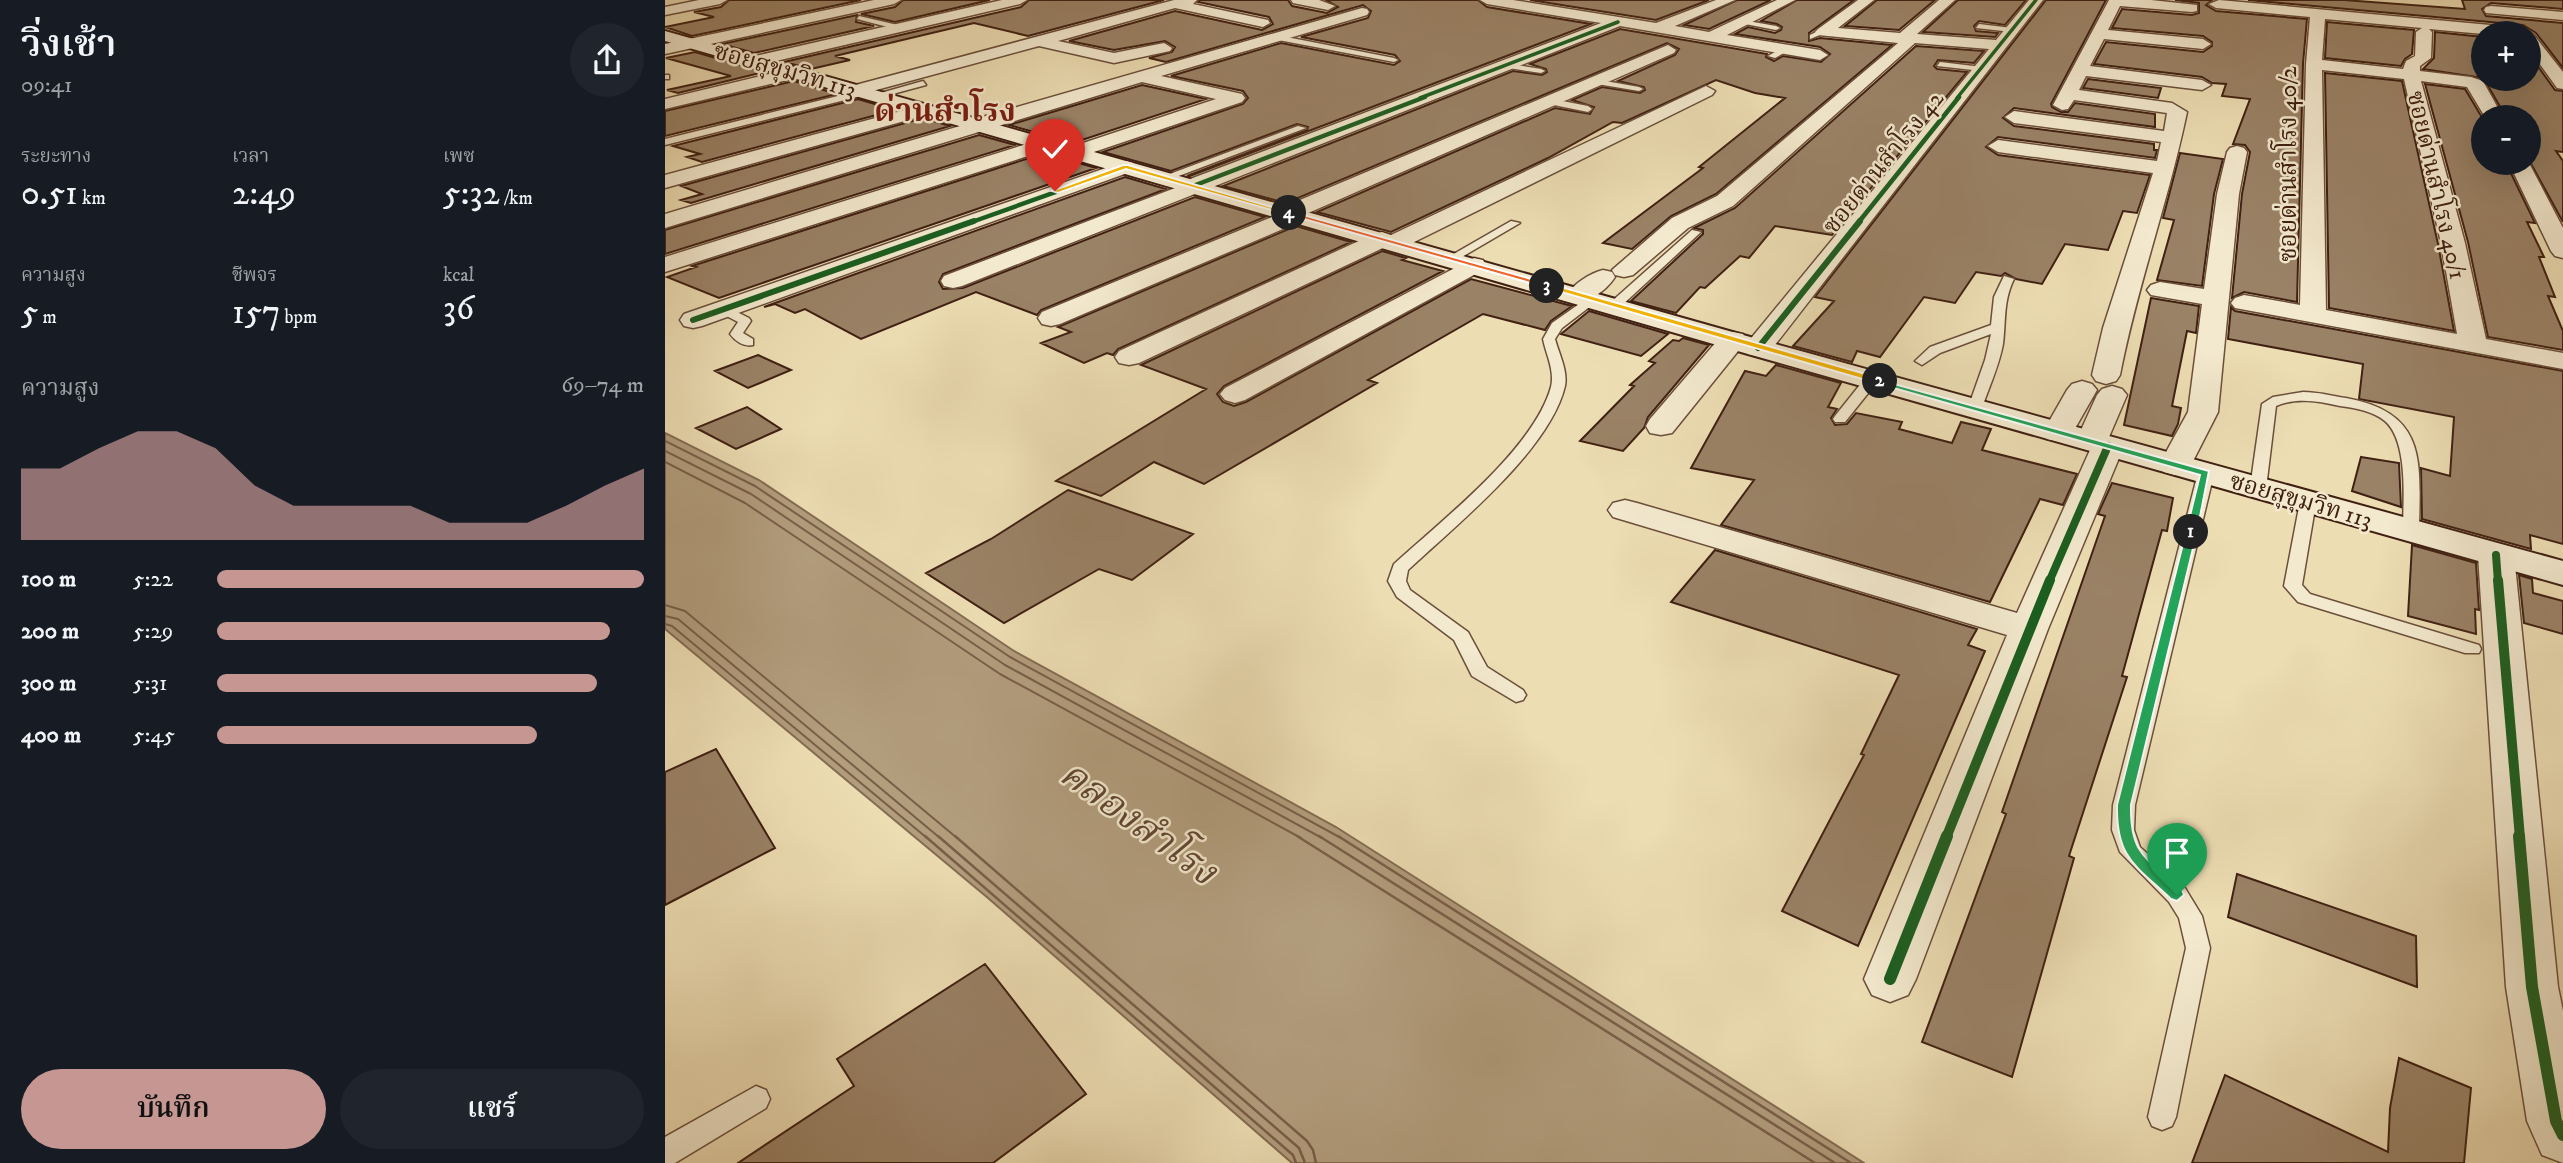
<!DOCTYPE html>
<html lang="th">
<head>
<meta charset="utf-8">
<style>
  :root { --surface:#171b24; --page:#20242c; --text:#f1f3f6; --muted:#9ea1a6; --accent:#c59692 }
  body { margin:0; font-family:"IM FELL DW Pica","Noto Serif Thai",serif; background:var(--page); color:var(--text); height:100vh; display:flex; flex-direction:column; font-size:26px; white-space:nowrap }
  * { box-sizing:border-box; margin:0 }
  p { font-size:23px; color:var(--muted) }
  .icon { flex:none; width:38px; height:38px; fill:none; stroke:currentColor; stroke-width:2; stroke-linecap:round; stroke-linejoin:round }
  .map { position:relative; flex:1; overflow:hidden }
  .details { display:flex; flex-direction:column; background:var(--surface); width:665px }
  .details>* { flex:none }
  .controls { position:absolute; left:1806px; top:21px; display:grid; gap:14px }
  .controls a { display:grid; place-items:center; width:70px; height:70px; border-radius:50%; background:var(--surface); box-shadow:0 7px 28px #0002; font-size:35px }
  .pin { position:absolute; display:grid; place-items:center; width:60px; height:60px; color:#fff; margin:-72px -30px; border-radius:50% 50% 50% 0; rotate:-45deg; box-shadow:0 0 7px #0007 }
  .pin .icon { rotate:45deg }
  .km { position:absolute; width:35px; height:35px; margin:-18px; border-radius:50%; background:#222; color:#fff; font-size:19px; line-height:35px; text-align:center }
  .round { display:grid; place-items:center; flex:none; width:74px; height:74px; border-radius:37px; background:var(--page) }
  .headline { display:flex; align-items:center; justify-content:space-between; height:119px; padding:0 21px }
  h1 { font-size:38px; font-weight:600; line-height:52px }
  .figures { display:grid; grid-template-columns:repeat(3,1fr); gap:10px; height:119px; padding:7px 21px }
  .figures div { display:grid; align-content:center }
  .figures b { font-size:35px; font-weight:600 }
  .figures small { font-size:19px; font-weight:400 }
  .figures p { font-size:19px }
  .chart { height:196px; padding:14px 21px }
  .chart p { display:flex; justify-content:space-between }
  .chart svg { width:100%; height:126px; margin-top:7px; fill:var(--accent); opacity:.7 }
  .primary-button { display:flex; gap:14px; margin-top:auto; padding:14px 21px }
  .primary-button a { flex:1; height:80px; border-radius:42px; background:var(--accent); color:#111; font-size:28px; font-weight:600; line-height:80px; text-align:center }
  .primary-button a+a { background:var(--page); color:var(--text) }
  ul { padding:0 21px; list-style:none; font-size:23px }
  li { display:grid; grid-template-columns:112px 84px 1fr; align-items:center; height:52px }
  li i { height:18px; border-radius:9px; background:var(--accent) }
  main { display:flex; flex:1; min-height:0 }
  .map>svg:first-child { display:block }
  .water { fill:#b29d7d; stroke:#846b53; stroke-width:2 }
  .lines { fill:none; stroke-linecap:round; stroke-linejoin:round }
  .shore-far1 { stroke:#795e48; stroke-width:2 }
  .shore { stroke:#795e48; stroke-width:2.5 }
  .building { fill:#9a8266; stroke:#402013; stroke-width:2 }
  .service-casing { stroke:#6b4f3b; stroke-width:3 }
  .minor-casing { stroke:#6b4f3b; stroke-width:3 }
  .secondary-casing { stroke:#402013; stroke-width:4 }
  .service { fill:#f3e9ce; fill-rule:evenodd }
  .minor { fill:#f3e9ce; fill-rule:evenodd }
  .secondary { fill:#f3e9ce; fill-rule:evenodd }
  .cycleway-far5-casing { stroke:#f3e9ce; stroke-width:5 }
  .cycleway-far4-casing { stroke:#f3e9ce; stroke-width:7 }
  .cycleway-far3-casing { stroke:#f3e9ce; stroke-width:9 }
  .cycleway-far2-casing { stroke:#f3e9ce; stroke-width:11 }
  .cycleway-far1-casing { stroke:#f3e9ce; stroke-width:14 }
  .cycleway-casing { stroke:#f3e9ce; stroke-width:17 }
  .cycleway-far5 { stroke:#1b5e20; stroke-width:3.5 }
  .cycleway-far4 { stroke:#1b5e20; stroke-width:4.5 }
  .cycleway-far3 { stroke:#1b5e20; stroke-width:6 }
  .cycleway-far2 { stroke:#1b5e20; stroke-width:8 }
  .cycleway-far1 { stroke:#1b5e20; stroke-width:10 }
  .cycleway { stroke:#1b5e20; stroke-width:12 }
  .split-1 { fill:#22a559; stroke:#fff; stroke-width:2 }
  .split-2 { fill:#22a559; stroke:#fff; stroke-width:2 }
  .split-3 { fill:#f5b400; stroke:#fff; stroke-width:2 }
  .split-4 { fill:#f0652b; stroke:#fff; stroke-width:2 }
  .split-5 { fill:#f5b400; stroke:#fff; stroke-width:2 }
  .labels { text-anchor:middle; stroke-width:5; stroke-linejoin:round; paint-order:stroke }
  .far-street-label { font-size:24px; fill:#402013; stroke:#f3e9ce }
  .far-district-label { font-size:32px; font-weight:bold; fill:#7a1f14; stroke:#f3e9ce }
  .near-water-label { font-size:38px; font-style:italic; fill:#624633; stroke:#f3e9ce }
</style>
</head>
<body>
<main>
<section class="details">
<div class="headline"><div><h1>วิ่งเช้า</h1><p>09:41</p></div><a class="round"><svg class="icon" aria-label="share" viewBox="0 0 24 24"><path d="M12 15V3M7 8l5-5 5 5M5 13v7h14v-7"/></svg></a></div>
<div class="figures">
<div><p>ระยะทาง</p><b>0.51<small> km</small></b></div>
<div><p>เวลา</p><b>2:49</b></div>
<div><p>เพซ</p><b>5:32<small> /km</small></b></div>
</div>
<div class="figures">
<div><p>ความสูง</p><b>5<small> m</small></b></div>
<div><p>ชีพจร</p><b>157<small> bpm</small></b></div>
<div><p>kcal</p><b>36</b></div>
</div>
<div class="chart"><p><span>ความสูง</span>69–74 m</p>
<svg viewBox="0 0 160 44" preserveAspectRatio="none"><path d="M0 44V19L10 19L20 12L30 6L40 6L50 12L60 25L70 32L80 32L90 32L100 32L110 38L120 38L130 38L140 32L150 25L160 19V44z"/></svg>
</div>
<ul>
<li><b>100 m</b>5:22<i style="width:100%"></i></li>
<li><b>200 m</b>5:29<i style="width:92%"></i></li>
<li><b>300 m</b>5:31<i style="width:89%"></i></li>
<li><b>400 m</b>5:45<i style="width:75%"></i></li>
</ul>
<div class="primary-button"><a>บันทึก</a><a>แชร์</a></div>
</section>
<div class="map">
<svg width="1898" height="1163" viewBox="0 0 1898 1163">
  <rect width="100%" height="100%" fill="#edddb3"/>
  <filter id="stains"><feTurbulence type="fractalNoise" baseFrequency=".00286" numOctaves="4"/><feColorMatrix values="0 0 0 0 .2 0 0 0 0 .09 0 0 0 0 .02 0 0 0 .5 -.17"/></filter>
  <radialGradient id="worn" r=".72"><stop offset=".6" stop-color="#630" stop-opacity="0"/><stop offset="1" stop-color="#630" stop-opacity=".3"/></radialGradient>
  <path class="water" d="M0,433L94,480L349,651L671,827L1199,1163H627L323,898L0,629Z"/>
  <g class="lines">
    <path class="shore-far1" d="M0,441L90,486L345,657L676,838
      M0,451L86,494L340,665L657,838
      M0,462L80,503L335,674L636,838
      M0,605L20,611L292,838
      M0,616L13,619L275,838
      M0,624L7,626L262,838"/>
    <path class="shore" d="M260,836L628,1155L631,1163
      M273,836L634,1148L640,1163
      M290,836L642,1141L648,1150L651,1163
      M632,836L1150,1163
      M654,836L1170,1163
      M673,836L1186,1163"/>
  </g>
  <path class="building" d="M64,0H196L27,36L0,27L49,17L29,12L56,7Z
    M238,0H325L230,22L196,14L230,7Z
    M364,0H499L363,36L309,23L170,56L185,60L146,69L119,62L356,7Z
    M535,0H623L627,6L662,13L673,7L661,0H813L822,7L926,24L525,176H522L642,130L643,127L632,124L506,171L438,152L578,104L583,98L578,91L506,76L616,43L729,65L735,61L730,55L636,37L703,18L706,11L698,5L501,62L484,58L507,52L510,47L500,41L449,50L404,41L510,11L597,30L608,24L604,17L533,2Z
    M865,0H1044L991,20Z
    M1072,0H1106L1044,29L1019,25Z
    M1132,0H1189L1144,33V41L1155,38L1227,45L1051,194L1006,216L967,249L938,243L1038,168L1034,167L1120,98L1090,93L1051,80L957,123L948,122L883,158L726,232L652,212L890,108L925,114L929,107L907,100L937,87L975,93L980,90L979,87L953,81L1010,55L1014,49L1002,43L621,203L558,186L848,71L877,75L882,72L881,69L865,64L955,29L1102,54L1101,57L1109,61L1118,56L1156,62L1165,54L1155,47L1070,34L1083,27L1110,33L1116,30L1117,27L1112,24L1096,21Z
    M1212,0H1270L1234,30L1180,26Z
    M1293,0H1361L1340,25L1314,21L1309,26L1311,31L1333,33L1330,37L1258,32Z
    M1381,0H1441L1386,104L1387,107L1396,112H1403L1410,103L1490,114V127L1349,108L1338,118L1349,126L1489,144V150H1492L1490,158L1333,137L1321,147L1333,155L1485,175L1472,213L1458,211L1443,250L1400,244L1377,284L1351,279L1340,273L1336,276L1311,272L1290,303L1259,297L1215,357L1192,351L1187,362L1128,346L1169,301L1150,297Z
    M1510,0H1547L1541,5L1551,11L1642,19L1638,64L1632,302L1579,292L1567,298L1577,194L1585,152L1580,145L1568,144L1585,99L1557,96L1561,84L1547,83L1537,77L1429,64L1441,42L1538,52L1547,46V42L1538,36L1447,28L1457,9L1527,15L1534,13V3Z
    M1583,0H1679L1800,9L1797,0H1898V9L1826,3L1817,9L1821,16L1898,23V68L1871,33L1858,25Z
    M192,15L191,22L209,26L89,53L57,44Z
    M1662,22L1749,30L1747,54L1740,59L1736,66L1660,58Z
    M1770,32L1818,37V78L1758,69L1769,58Z
    M1251,46L1319,51L1309,63L1273,60L1269,66L1272,69L1302,72L1167,235L1110,226L1084,258L1075,256L1040,288L1035,287L1011,313L966,301L1038,234V230L1029,228L1070,208Z
    M30,52L99,72L13,93L2,90L66,76L1,58Z
    M1864,64L1872,65L1890,90L1898,91V152L1891,151L1898,161V222L1864,160V117H1841L1819,79H1864Z
    M1660,73L1737,81L1773,244L1789,331L1664,308Z
    M1423,79L1496,88L1493,98L1418,88Z
    M129,81L172,94L0,136V111Z
    M1760,84L1800,89L1818,119V163H1841L1870,223L1862,222L1879,257H1874L1890,297L1883,296L1898,331V350L1823,337L1803,242Z
    M477,85L541,99L408,143L344,125Z
    M193,99L230,110L37,162L22,157L35,154L8,146Z
    M258,118L285,126L26,203L16,200L37,194L16,186Z
    M314,135L350,145L0,254V230Z
    M380,153L431,168L54,298L2,277L31,267L27,266Z
    M1515,153L1558,159L1549,194L1537,286L1492,280L1509,220L1498,218Z
    M460,177L501,189L278,274L274,282L278,289L298,288L530,197L600,217L376,310L372,315L311,292L196,339L140,309L130,313L110,304L99,307Z
    M631,226L686,242L453,349L448,355L442,353L419,363L376,343L406,332L393,327Z
    M717,251L741,258L737,260L778,271L559,386L552,394L558,402L569,406L581,402L806,279L907,306L886,321L880,330L818,314L703,380L712,383L539,484L489,462L436,496L391,481L541,389L476,365Z
    M1486,298L1534,306L1531,333L1522,331L1507,406L1516,408L1513,424L1507,436L1459,425Z
    M1566,307L1570,311L1898,371V544L1865,535L1866,549L1757,519L1756,468L1785,476L1789,417L1694,399L1698,364L1563,339Z
    M924,311L1003,334L976,356L896,334Z
    M1018,338L1044,345L983,417L979,428L958,451L915,441L969,386L965,385L990,363L984,361L1008,340L1014,341Z
    M93,355L126,370L83,388L50,371Z
    M1111,365L1176,383L1163,407L1172,409L1166,418L1170,425L1182,424L1191,413L1237,422L1234,429L1287,443L1296,422L1326,429L1317,450L1412,474L1398,505L1375,499L1325,602L1056,525L1089,480L1026,468L1080,371L1101,376Z
    M82,407L116,429L71,449L31,428Z
    M1696,457L1734,463L1736,507L1687,491Z
    M1447,483L1508,498L1502,531L1497,530L1457,676L1462,677L1404,856L1409,858L1347,1077L1257,1042L1341,814L1337,812L1440,516L1433,514Z
    M403,490L528,534L467,580L434,569L339,623L261,573L326,539Z
    M1747,545L1811,563L1814,610L1810,609L1811,634L1743,616Z
    M1050,550L1312,629L1303,645L1320,651L1193,946L1117,911L1199,755L1196,754L1234,675L1006,602Z
    M1854,575L1867,579L1868,593L1898,601V634L1859,623Z
    M51,749L110,848L0,905V772Z
    M1572,874L1751,936L1752,987L1563,917Z
    M320,964L421,1094L328,1163H73L189,1086L172,1059Z
    M1734,1058L1806,1088L1799,1163H1527L1560,1075L1723,1152L1725,1108Z"/>
  <g class="lines">
    <g class="service-casing">
      <path id="service" d="M194,16L237,26L238,28L234,30L192,19Z
        M1077,20L1111,26L1115,28L1111,30L1075,23Z
        M1314,24L1347,28L1351,30L1347,32L1311,28Z
        M1155,30L1162,32L1145,39V35Z
        M611,35L729,58L733,60L729,62L608,39Z
        M1119,47L1126,49L1110,58L1103,56Z
        M1864,57L1884,61L1880,63L1864,61Z
        M1275,62L1317,67L1321,69L1317,71L1272,66Z
        M840,63L876,69L880,71L876,73L837,67Z
        M0,75H4V79H0Z
        M929,79L974,87L978,89L974,91L926,83Z
        M258,81L261,85L209,99L205,96Z
        M197,90L200,95L0,145V139Z
        M882,98L923,106L927,109L923,112L879,103Z
        M633,126L641,128L503,180L494,178Z
        M846,221L855,223L790,261L780,259Z
        M1027,230L1036,232L954,308H946V302Z
        M1339,276L1349,279C1338,301 1341,321 1338,344C1334,366 1324,387 1317,408L1310,412L1303,408L1320,360L1326,334L1275,353L1257,365L1250,361L1265,347L1326,325L1329,297Z
        M927,295L933,299L931,302L897,328L890,339C894,354 903,371 900,386C885,450 791,525 743,570L741,581L745,590L803,632L822,667L858,690L861,695L858,700L851,702L807,676L789,640L732,597L723,581L729,564C776,521 869,449 886,387C890,371 881,354 878,339L887,323Z
        M58,305L84,318L86,321L78,333L88,339V345C79,347 70,341 65,334L73,322L54,312V306Z
        M1207,375L1214,379L1212,382L1180,422H1170L1168,419L1170,416L1202,376Z
        M1638,392C1653,392 1667,396 1681,398C1763,413 1755,462 1754,531L1752,535L1746,536L1738,531C1738,502 1744,442 1720,421C1708,411 1690,408 1675,406C1653,401 1632,397 1611,406L1601,488L1599,491H1587L1585,488L1597,404L1608,397Z
        M1541,468L1549,473L1470,805L1469,830L1475,847L1520,888L1537,916L1545,948L1511,1117L1507,1126L1497,1130L1487,1126L1483,1117L1521,948L1514,918L1504,902L1455,852L1447,830L1448,805L1533,473Z
        M1643,497L1651,502L1637,585L1645,594L1814,645L1816,649L1814,653H1800L1633,602L1619,586L1635,502Z
        M91,1086L101,1090L105,1099L101,1108L10,1163H0V1137Z"/>
    </g>
    <g class="minor-casing">
      <path id="minor" d="M34,0H62L55,4L0,15V7Z
        M209,0H236L229,4L0,54V44Z
        M337,0H362L355,4L90,66L82,61L90,56Z
        M509,0H532L528,4L603,20L605,23L598,27L510,8L393,41L449,53L499,43L507,48L505,51L449,63L374,46L189,96L180,91L183,87Z
        M626,0H654L670,6L663,10L628,3Z
        M815,0H848L991,23L1051,0H1070L1010,26L1044,32L1112,0H1130L1062,35L1155,50L1163,55L1155,60L955,26L297,286L288,288L279,286L276,281L279,276L518,185L520,181L936,23L822,4Z
        M1193,0H1209L1173,28L1235,33L1274,0H1290L1252,34L1331,40L1364,0H1378L1103,354L1093,356L1083,354L1079,348L1083,342L1324,49L1250,43L1068,206L1023,228L968,275L959,277L950,275L947,270L1007,218L1052,196L1233,43L1153,35L1150,32L1153,29Z
        M1444,0H1486L1532,5V11L1527,12L1455,6L1443,30L1538,39L1546,44L1538,49L1439,39L1425,66L1537,80L1546,85L1537,90L1421,76L1414,90L1507,103L1522,112C1504,200 1472,286 1455,375L1451,381L1441,384L1431,381L1427,375L1438,328L1488,173L1333,152L1323,146L1333,140L1492,161L1496,142L1349,123L1340,117L1349,111L1499,131L1502,113L1409,100L1403,109L1397,110L1388,105Z
        M1554,0L1858,28L1869,35L1898,72V89L1892,88L1864,49V33L1818,34L1764,29L1767,32L1766,58L1755,66V71L1806,77L1818,81L1838,117H1820L1802,87L1756,81L1800,243L1821,339L1898,353V369L1570,308L1566,303L1570,298L1579,295L1635,305L1641,64L1645,17L1551,8L1544,4ZM1660,19L1757,28L1751,32L1750,56L1741,61L1738,69L1657,60ZM1657,70L1739,79L1776,243L1792,334L1661,310Z
        M1826,6L1898,12V20L1821,13L1819,10L1821,7Z
        M697,8L702,9L704,12L702,15L496,76L577,94L580,98L577,102L417,156H403L400,152L403,148L551,99L477,82L0,228V214L305,123L307,120Z
        M1003,45L1011,50L1009,53L641,214L639,220L395,324L386,326L377,324L373,318L377,312L614,214L616,208Z
        M129,68L137,73L135,77L0,109V99Z
        M1041,86L1050,91L1047,95L737,248L729,250L720,247L474,363L464,365L454,363L450,357L454,351L709,234L717,232L726,235Z
        M262,104L271,109L268,113L0,188V175Z
        M381,138L391,144L388,148L0,272V257Z
        M1572,146L1579,148L1582,152L1574,194L1553,412L1526,465L1521,472L1510,475L1499,472L1494,465L1523,412L1537,304L1486,295L1482,290L1486,285L1495,282L1539,289L1552,194L1562,152L1565,148Z
        M461,161L468,163L471,167L468,171L37,326L28,328L19,326L15,320L19,314Z
        M1844,163H1864L1898,228V258L1890,256L1886,251Z
        M809,258L818,260L821,265L818,270L580,400L570,403L560,400L555,394L560,388Z
        M938,270L947,272L950,277C941,291 922,305 905,300L901,295C909,284 925,273 938,270Z
        M1068,332L1078,334L1082,340L1007,433L996,435L985,433L981,426L985,419L1058,334Z
        M1417,381L1427,384L1432,390L1404,439L1393,441L1382,439L1378,432L1402,390L1407,384Z
        M1447,386L1457,389L1462,395L1444,437L1454,439L1459,446L1383,629L1251,979L1243,995L1225,1002L1207,995L1199,979L1342,635L948,517L943,510L948,503L960,500L972,503L1352,613L1425,450L1416,448L1411,441L1432,395L1437,389Z
        M1831,544L1844,547L1849,555L1893,987L1898,1011V1163L1877,1155L1862,1121L1841,987L1813,555L1818,547Z"/>
    </g>
    <g class="secondary-casing">
      <path id="secondary" d="M0,31L1103,342L1898,561V585L1083,354L0,41Z"/>
    </g>
    <use href="#service" class="service"/>
    <use href="#minor" class="minor"/>
    <use href="#secondary" class="secondary"/>
    <g class="cycleway-far5-casing">
      <path id="cycleway-far5" d="M755,98L953,22
        M1292,98L1371,0"/>
    </g>
    <g class="cycleway-far4-casing">
      <path id="cycleway-far4" d="M528,186L760,97
        M304,223L461,167
        M1193,223L1294,97"/>
    </g>
    <g class="cycleway-far3-casing">
      <path id="cycleway-far3" d="M28,320L309,221
        M1093,348L1195,221"/>
    </g>
    <g class="cycleway-far2-casing">
      <path id="cycleway-far2" d="M1831,555L1833,582
        M1384,582L1443,446"/>
    </g>
    <g class="cycleway-far1-casing">
      <path id="cycleway-far1" d="M1833,580L1855,838
        M1281,838L1385,580"/>
    </g>
    <g class="cycleway-casing">
      <path id="cycleway" d="M1854,836L1867,987L1891,1121L1898,1135
        M1225,979L1282,836"/>
    </g>
    <use href="#cycleway-far5" class="cycleway-far5"/>
    <use href="#cycleway-far4" class="cycleway-far4"/>
    <use href="#cycleway-far3" class="cycleway-far3"/>
    <use href="#cycleway-far2" class="cycleway-far2"/>
    <use href="#cycleway-far1" class="cycleway-far1"/>
    <use href="#cycleway" class="cycleway"/>
  </g>
  <path class="split-1" d="M1526,528L1532,532L1466,805C1465,856 1482,858 1517,890L1519,895L1512,901L1506,899C1470,865 1451,858 1452,805L1521,532Z"/>
  <path class="split-2" d="M1211,379L1544,471L1532,532L1526,535L1521,532L1535,475L1211,383Z"/>
  <path class="split-3" d="M882,283L1218,379L1219,381L1211,383L879,287Z"/>
  <path class="split-4" d="M624,211L884,284L886,286L879,287L621,214Z"/>
  <path class="split-5" d="M458,165H463L627,213L621,214L461,169L393,193L387,191Z"/>
  <g class="labels">
    <g class="far-street-label">
      <text transform="translate(120 70) rotate(16)" y="8">ซอยสุขุมวิท 113</text>
      <text transform="translate(1218 162) rotate(-51)" y="8">ซอยด่านสำโรง 42</text>
      <text transform="translate(1623 164) rotate(-90)" y="8">ซอยด่านสำโรง 40/2</text>
      <text transform="translate(1772 185) rotate(77)" y="8">ซอยด่านสำโรง 40/1</text>
      <text transform="translate(1636 500) rotate(16)" y="8">ซอยสุขุมวิท 113</text>
    </g>
    <g class="far-district-label">
      <text x="280" y="121">ด่านสำโรง</text>
    </g>
    <g class="near-water-label">
      <text transform="translate(474 822) rotate(36)" y="13">คลองสำโรง</text>
    </g>
  </g>
  <rect width="100%" height="100%" filter="url(#stains)"/>
  <rect width="100%" height="100%" fill="url(#worn)"/>
</svg>
<div class="controls">
<a>+</a>
<a>−</a>
</div>
<div class="pin" style="left:1512px;top:895px;background:#1e9e55"><svg class="icon" aria-label="arrive" viewBox="0 0 24 24"><path d="M6 21V4h12l-3 4 3 4H6"/></svg></div>
<div class="pin" style="left:390px;top:191px;background:#d93025"><svg class="icon" aria-label="check" viewBox="0 0 24 24"><path d="M5 12l5 5 9-10"/></svg></div>
<b class="km" style="left:1526px;top:532px">1</b>
<b class="km" style="left:1215px;top:381px">2</b>
<b class="km" style="left:882px;top:286px">3</b>
<b class="km" style="left:624px;top:213px">4</b>
</div>
</main>
</body>
</html>
